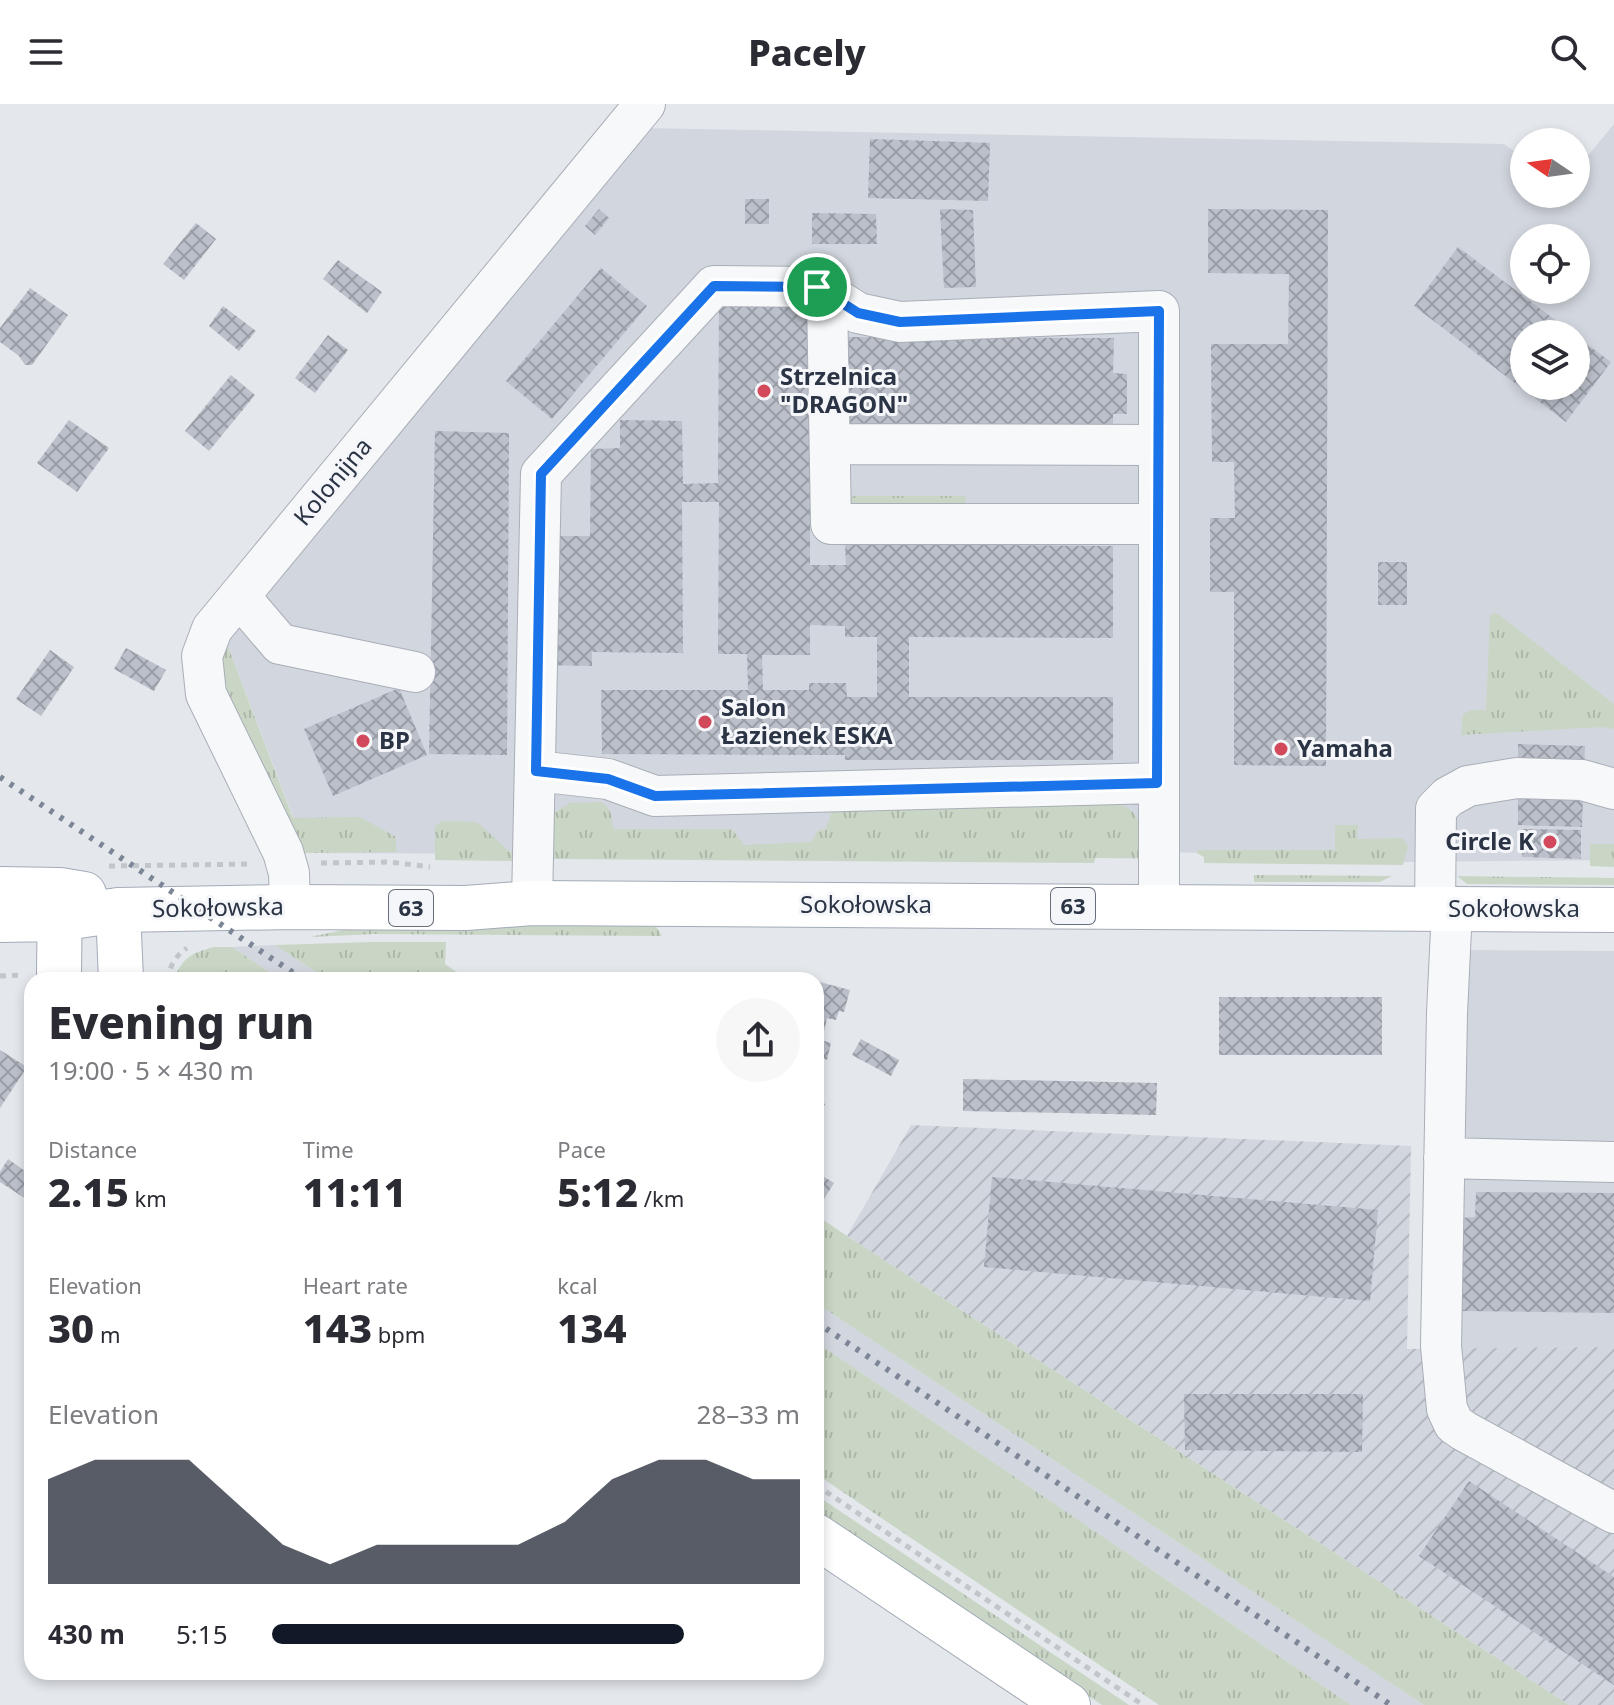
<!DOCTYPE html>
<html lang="en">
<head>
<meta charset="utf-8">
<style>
  :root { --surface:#fff; --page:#f7f7f7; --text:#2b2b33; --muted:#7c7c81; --accent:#111827 }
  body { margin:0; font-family:"Noto Sans",sans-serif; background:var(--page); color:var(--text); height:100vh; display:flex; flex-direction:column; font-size:30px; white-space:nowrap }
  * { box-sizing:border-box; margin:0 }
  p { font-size:26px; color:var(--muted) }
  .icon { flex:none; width:44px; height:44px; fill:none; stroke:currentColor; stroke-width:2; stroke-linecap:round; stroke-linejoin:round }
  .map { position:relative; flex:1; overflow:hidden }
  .sheet { position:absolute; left:24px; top:868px; width:800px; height:708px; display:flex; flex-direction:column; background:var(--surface); border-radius:24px; box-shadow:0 4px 12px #0003 }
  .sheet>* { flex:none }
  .needle { width:52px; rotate:283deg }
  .fabs { position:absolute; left:1510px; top:24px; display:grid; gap:16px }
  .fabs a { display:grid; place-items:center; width:80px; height:80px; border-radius:50%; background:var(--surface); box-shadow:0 4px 12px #0003; font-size:40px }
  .pin { position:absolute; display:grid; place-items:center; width:68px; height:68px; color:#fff; margin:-34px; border:4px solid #fff; border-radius:50%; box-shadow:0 2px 8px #0007 }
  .round { display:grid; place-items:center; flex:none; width:84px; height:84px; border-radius:42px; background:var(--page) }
  .headline { display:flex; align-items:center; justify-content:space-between; height:136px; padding:0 24px }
  h1 { font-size:44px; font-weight:800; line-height:60px }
  .metrics { display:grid; grid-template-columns:repeat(3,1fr); gap:12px; height:136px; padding:8px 24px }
  .metrics div { display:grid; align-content:center }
  .metrics b { font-size:40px; font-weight:800 }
  .metrics small { font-size:22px; font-weight:400 }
  .metrics p { font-size:22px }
  .chart { height:224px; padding:16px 24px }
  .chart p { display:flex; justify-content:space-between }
  .chart svg { width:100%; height:144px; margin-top:8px; fill:var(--accent); opacity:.7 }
  ul { padding:0 24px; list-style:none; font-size:26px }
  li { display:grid; grid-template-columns:128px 96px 1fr; align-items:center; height:60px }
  li i { height:20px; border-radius:10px; background:var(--accent) }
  header { display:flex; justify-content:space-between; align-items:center; height:104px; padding:0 24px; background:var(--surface); font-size:36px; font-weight:800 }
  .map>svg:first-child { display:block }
  .built { fill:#d2d6de; fill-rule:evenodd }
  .industrial { fill:url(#industrial-furrows) }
  .grass { fill:url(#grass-tufts) }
  .building { fill:url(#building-cross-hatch); fill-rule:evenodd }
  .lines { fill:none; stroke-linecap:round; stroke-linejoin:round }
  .minor-casing { stroke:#a9aeb7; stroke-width:42 }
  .major-casing { stroke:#a3abb8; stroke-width:46 }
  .path { stroke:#c2c5cb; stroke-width:5; stroke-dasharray:6 6; stroke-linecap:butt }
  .minor { stroke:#f7f8fa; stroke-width:40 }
  .major { stroke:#fff; stroke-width:44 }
  .rail { stroke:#7d8696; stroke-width:6; stroke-dasharray:4 8; stroke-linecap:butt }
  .route-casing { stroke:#fff; stroke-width:16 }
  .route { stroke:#1a73e8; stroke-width:10 }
  .poi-dot { fill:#d1495b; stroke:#f4f6f9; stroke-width:3 }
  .labels { text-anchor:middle; stroke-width:6; stroke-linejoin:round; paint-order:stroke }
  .shield { fill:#f4f6f9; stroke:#676e7b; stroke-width:2 }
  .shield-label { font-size:22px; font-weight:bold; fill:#2b3445 }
  .poi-label { font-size:24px; font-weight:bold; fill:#2b3445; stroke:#f4f6f9; text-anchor:start }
  .street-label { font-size:24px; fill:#2b3445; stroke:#f4f6f9 }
</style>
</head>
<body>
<header><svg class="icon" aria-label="menu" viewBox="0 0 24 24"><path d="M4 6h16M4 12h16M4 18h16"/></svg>Pacely<svg class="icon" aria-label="search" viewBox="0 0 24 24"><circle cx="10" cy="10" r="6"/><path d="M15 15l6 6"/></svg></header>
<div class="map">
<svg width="1614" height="1601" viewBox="0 0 1614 1601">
  <defs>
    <pattern id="industrial-furrows" width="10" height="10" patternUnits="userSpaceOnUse" patternTransform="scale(2)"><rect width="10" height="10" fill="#d2d6de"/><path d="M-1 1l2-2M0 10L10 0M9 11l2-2" fill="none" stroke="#b4b8c0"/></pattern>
    <pattern id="grass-tufts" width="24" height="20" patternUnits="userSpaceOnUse" patternTransform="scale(2)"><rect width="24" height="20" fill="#c9d6c5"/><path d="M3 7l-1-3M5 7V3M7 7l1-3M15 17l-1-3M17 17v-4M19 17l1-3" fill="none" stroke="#adb8ab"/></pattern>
    <pattern id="building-cross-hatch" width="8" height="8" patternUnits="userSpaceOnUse" patternTransform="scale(2)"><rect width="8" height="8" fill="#bbc0ca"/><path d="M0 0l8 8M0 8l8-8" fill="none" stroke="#989da6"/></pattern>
  </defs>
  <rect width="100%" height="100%" fill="#e4e7ec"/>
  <path class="built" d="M1614,20V756L1404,758L1350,760L1204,753L1197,749L1173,748L1172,755L872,751L307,749L227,540L229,528L641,24L1504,40L1524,55V90H1576V66ZM1524,134H1576V186H1524ZM1524,230H1576V282H1524Z
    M275,841L328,876H281L232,843Z
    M1461,846L1614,847V1243L1452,1245Z
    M816,1199L1424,1601H1351L816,1238Z"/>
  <path class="industrial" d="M911,1021L1411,1042L1407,1245L1614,1243V1601H1569L847,1132Z"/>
  <path class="grass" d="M841,392H966L963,411L854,415Z
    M1493,508L1498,510L1614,600V625L1601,623L1461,631L1463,610L1472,606H1486L1490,513Z
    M227,540L293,714L360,713L396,733V748L302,749L228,589L218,556Z
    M601,698C612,704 612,714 613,725H732L744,741L811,738L818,726H825L835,700L1093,701C1141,695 1140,715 1143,754H1095L1094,759L553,755L554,709L570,699Z
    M442,717L477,718L510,748L517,749V757L435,756V722Z
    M1335,721H1358L1357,735L1398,734L1403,735L1408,742L1403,761L1204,759V753L1197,749L1198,746H1335Z
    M1590,740H1614V763L1590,762Z
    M1254,771L1392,772L1380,778H1254Z
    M1457,772L1614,774V781L1467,780Z
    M372,820L655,821L662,832L375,830L310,833Z
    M373,838H446L445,860L468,876H328L275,841Z
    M214,843H232L281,876H174C182,853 192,849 214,843Z
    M816,1111L847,1132L1569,1601H1424L816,1199Z
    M816,1238L1351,1601H1159L816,1370Z
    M816,1391L1129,1601H1102L816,1408Z"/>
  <path class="building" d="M870,35L990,39L988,97L868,94Z
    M745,95H769V120H745Z
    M599,105L609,114L595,131L585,122Z
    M940,105L973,106L976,183L944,184Z
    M1208,105L1328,106L1326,662L1234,661V488H1210V414H1235L1234,358H1212L1211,240H1288L1289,170L1208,169Z
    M812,109L876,110L877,140H812Z
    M196,119L216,135L184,176L163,160Z
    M1458,143L1574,230H1524V282H1576V232L1611,258L1566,318L1414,202Z
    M338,156L382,188L367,209L323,175Z
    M601,164L647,202L552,315L506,277Z
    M30,184L68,211L32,261H25L19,252L0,238V224Z
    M719,194H810V461H846L845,440L1113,442V534L909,533V593H1113V656H845V651L602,650L601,586H748L747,550H718L719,398H682L683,549L592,548V562L546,561L547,432H590L591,345L620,344V316L682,317L683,380L718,379ZM810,521L845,522V533H877V593H847L846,579H809V586H763L762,551H810Z
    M223,202L256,227L239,247L209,222Z
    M328,231L348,246L315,289L295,274Z
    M847,233L1114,234L1113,269L1127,270V310H1113V325L846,326Z
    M231,271L255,291L209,347L185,327Z
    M69,316L109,344L77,388L37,359Z
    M435,327L509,329L507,651L429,650Z
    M1378,458H1407V501H1378Z
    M126,544L166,566L154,587L114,565Z
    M50,546L74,563L41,612L16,595Z
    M399,584L427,651L333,692L304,625Z
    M1518,640L1585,642L1582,723L1518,721Z
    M1523,725L1581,726V755L1522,753Z
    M816,877L850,886L844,908L839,907L836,916L827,914L823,932L816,930Z
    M1219,893H1382V951H1219Z
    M817,935L831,939L827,956L816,951Z
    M861,935L899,956L891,972L852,951Z
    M0,946L27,963L0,1004Z
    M963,975L1157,979L1156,1011L963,1007Z
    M816,995L825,1000L816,1018Z
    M8,1055L32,1072V1099L0,1078V1068Z
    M816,1068L834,1079L816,1108Z
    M992,1073L1378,1106L1370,1197L984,1163Z
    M1476,1088L1614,1089V1209L1459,1207L1461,1114L1475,1113Z
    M1184,1290H1363L1362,1348L1185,1346Z
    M1469,1377L1614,1473V1581L1419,1452Z"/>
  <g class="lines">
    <g class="minor-casing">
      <path id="minor" d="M827,191L831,420H1158
        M830,340L1158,341
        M239,492L280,540L415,568
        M536,667L608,675L655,692L1157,679
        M532,799L541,370L714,182L817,183L858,209L900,218L1159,207V802
        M290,803L289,769L283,748L206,590L202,552L212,525L645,0
        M1435,804L1436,705L1448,693L1468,682L1517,674L1582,676L1614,685
        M1452,805L1447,909L1441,1242L1447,1305L1454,1320L1464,1327L1614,1409
        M1444,1054L1614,1058"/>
    </g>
    <g class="major-casing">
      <path id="major" d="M0,785L60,786L84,790
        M60,787L59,869L60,876
        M118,806L121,876
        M0,816L59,815L118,806L290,803L466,804L532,799L1614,806
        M816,1432L1068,1601"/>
    </g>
    <path class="path" d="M321,759L390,758L430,763
      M109,762L251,760
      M0,872L22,871
      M167,876C170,862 175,852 187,844
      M816,1381L1143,1601"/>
    <use href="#minor" class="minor"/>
    <use href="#major" class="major"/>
    <path class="rail" d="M0,673L304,876
      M816,1218L1391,1601"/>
  </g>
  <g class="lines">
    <g class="route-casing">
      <path id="route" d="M714,182L817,183L858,209L900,218L1159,207L1157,679L655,692L608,675L536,667L541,370Z"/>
    </g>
    <use href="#route" class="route"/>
  </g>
  <g class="poi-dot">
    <circle cx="764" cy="287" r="8"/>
    <circle cx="705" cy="618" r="8"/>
    <circle cx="363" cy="637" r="8"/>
    <circle cx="1281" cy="645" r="8"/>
    <circle cx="1550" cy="738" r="8"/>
  </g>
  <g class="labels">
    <g class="shield">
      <rect x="1051" y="784" width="44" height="36" rx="6"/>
      <rect x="389" y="786" width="44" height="36" rx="6"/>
    </g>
    <g class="shield-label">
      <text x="1073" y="810">63</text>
      <text x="411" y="812">63</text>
    </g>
    <g class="poi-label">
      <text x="780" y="281">Strzelnica<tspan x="780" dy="28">"DRAGON"</tspan></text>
      <text x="721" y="612">Salon<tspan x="721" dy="28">Łazienek ESKA</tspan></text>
      <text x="379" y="645">BP</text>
      <text x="1297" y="653">Yamaha</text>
      <text x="1534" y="746" text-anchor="end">Circle K</text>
    </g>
    <g class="street-label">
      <text transform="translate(333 378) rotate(-50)" y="8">Kolonijna</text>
      <text x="866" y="809">Sokołowska</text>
      <text transform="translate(218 804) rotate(-1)" y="8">Sokołowska</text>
      <text x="1514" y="813">Sokołowska</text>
    </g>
  </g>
</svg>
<div class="fabs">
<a><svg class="needle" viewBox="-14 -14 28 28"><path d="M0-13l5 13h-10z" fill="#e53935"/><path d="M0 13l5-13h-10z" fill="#7c7c81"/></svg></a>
<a><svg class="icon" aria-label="locate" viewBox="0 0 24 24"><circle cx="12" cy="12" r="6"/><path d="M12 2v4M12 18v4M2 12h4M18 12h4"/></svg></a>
<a><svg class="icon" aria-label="layers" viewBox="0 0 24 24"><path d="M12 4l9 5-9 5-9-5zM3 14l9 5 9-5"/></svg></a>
</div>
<div class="pin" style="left:817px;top:183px;background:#1e9e55"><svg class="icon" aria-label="arrive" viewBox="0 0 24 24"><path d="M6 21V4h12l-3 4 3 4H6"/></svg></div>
<section class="sheet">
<div class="headline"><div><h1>Evening run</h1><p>19:00 · 5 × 430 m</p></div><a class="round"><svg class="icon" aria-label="share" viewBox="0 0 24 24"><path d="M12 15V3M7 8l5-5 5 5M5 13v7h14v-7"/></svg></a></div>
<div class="metrics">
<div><p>Distance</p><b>2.15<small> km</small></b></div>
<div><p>Time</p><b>11:11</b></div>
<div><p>Pace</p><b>5:12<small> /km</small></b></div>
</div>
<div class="metrics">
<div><p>Elevation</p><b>30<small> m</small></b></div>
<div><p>Heart rate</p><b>143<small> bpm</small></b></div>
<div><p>kcal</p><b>134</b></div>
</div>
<div class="chart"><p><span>Elevation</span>28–33 m</p>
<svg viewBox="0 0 160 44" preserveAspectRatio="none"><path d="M0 44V12L10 6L20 6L30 6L40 19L50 32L60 38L70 32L80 32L90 32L100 32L110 25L120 12L130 6L140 6L150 12L160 12V44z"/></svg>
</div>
<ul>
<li><b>430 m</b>5:15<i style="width:78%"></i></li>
</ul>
</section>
</div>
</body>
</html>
